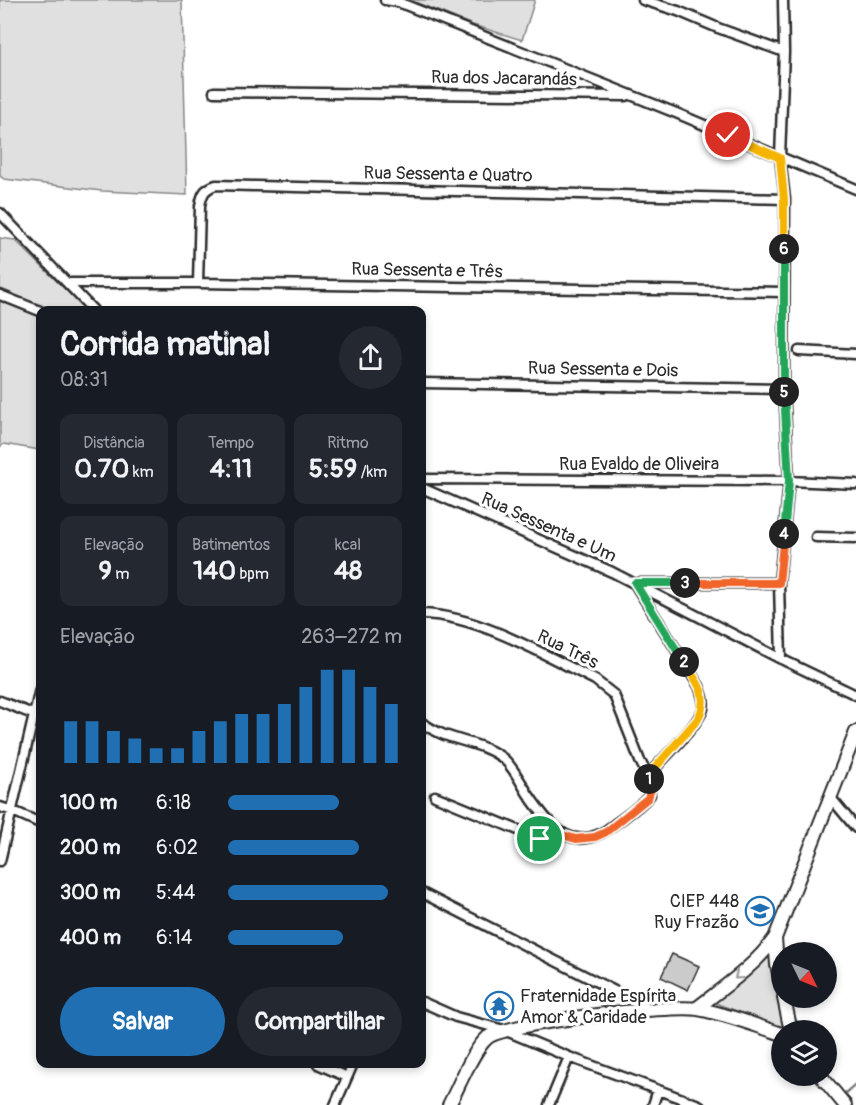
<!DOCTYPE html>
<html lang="pt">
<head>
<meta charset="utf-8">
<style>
  :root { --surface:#171b24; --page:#242831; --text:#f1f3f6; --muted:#9ea1a6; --accent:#1f6fb2 }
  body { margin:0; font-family:Pangolin,sans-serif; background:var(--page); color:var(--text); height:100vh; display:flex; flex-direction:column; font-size:22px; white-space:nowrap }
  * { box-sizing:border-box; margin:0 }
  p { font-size:20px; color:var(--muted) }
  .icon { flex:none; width:33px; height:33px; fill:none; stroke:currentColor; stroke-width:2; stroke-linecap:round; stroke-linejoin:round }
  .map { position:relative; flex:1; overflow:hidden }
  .side { position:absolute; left:36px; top:306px; width:390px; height:762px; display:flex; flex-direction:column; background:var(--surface); border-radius:12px; box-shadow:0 3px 9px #0003 }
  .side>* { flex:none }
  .needle { width:39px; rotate:133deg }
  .buttons { position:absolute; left:771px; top:942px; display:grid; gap:12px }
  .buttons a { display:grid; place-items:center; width:66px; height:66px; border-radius:50%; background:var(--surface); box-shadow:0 3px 9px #0003; font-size:30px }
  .pin { position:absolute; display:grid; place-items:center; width:51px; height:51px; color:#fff; margin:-26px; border:3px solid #fff; border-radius:50%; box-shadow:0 2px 6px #0007 }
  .km { position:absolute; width:30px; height:30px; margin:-15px; border-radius:50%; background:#222; color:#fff; font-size:16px; line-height:30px; text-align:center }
  .round { display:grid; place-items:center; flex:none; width:63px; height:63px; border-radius:32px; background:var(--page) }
  .summary { display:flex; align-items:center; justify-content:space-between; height:102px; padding:0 24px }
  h1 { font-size:33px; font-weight:700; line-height:45px }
  .metrics { display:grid; grid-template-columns:repeat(3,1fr); gap:9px; height:102px; padding:6px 24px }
  .metrics div { display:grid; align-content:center; border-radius:12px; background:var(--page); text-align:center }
  .metrics b { font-size:26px; font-weight:700 }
  .metrics small { font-size:16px; font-weight:400 }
  .metrics p { font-size:16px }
  .chart { height:168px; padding:12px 24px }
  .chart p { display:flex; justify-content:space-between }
  .chart svg { width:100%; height:108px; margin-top:6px; stroke:var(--accent); stroke-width:6 }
  .action { display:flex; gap:12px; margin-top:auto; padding:12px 24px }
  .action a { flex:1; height:69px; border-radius:36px; background:var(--accent); color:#fff; font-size:24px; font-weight:700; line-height:69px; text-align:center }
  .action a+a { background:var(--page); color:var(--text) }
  ul { padding:0 24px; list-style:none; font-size:20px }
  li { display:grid; grid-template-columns:96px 72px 1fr; align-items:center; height:45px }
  li i { height:15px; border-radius:8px; background:var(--accent) }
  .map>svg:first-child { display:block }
  .green { fill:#e0e0e0; stroke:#868686; stroke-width:1.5 }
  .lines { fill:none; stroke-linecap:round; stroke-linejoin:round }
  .stream { stroke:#7e7e7e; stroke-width:3 }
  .building { fill:#cbcbcb; stroke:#2b2b2b; stroke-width:1.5 }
  .street-casing { stroke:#2b2b2b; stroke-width:13 }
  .secondary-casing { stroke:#2b2b2b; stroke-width:16 }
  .street { stroke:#fff; stroke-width:8 }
  .secondary { stroke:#fff; stroke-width:12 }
  .oneway { stroke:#a0a0a0 }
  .split-1-casing { stroke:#fff; stroke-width:12 }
  .split-2-casing { stroke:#fff; stroke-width:12 }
  .split-3-casing { stroke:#fff; stroke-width:12 }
  .split-4-casing { stroke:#fff; stroke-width:12 }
  .split-5-casing { stroke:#fff; stroke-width:12 }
  .split-6-casing { stroke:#fff; stroke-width:12 }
  .split-7-casing { stroke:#fff; stroke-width:12 }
  .split-1 { stroke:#f0652b; stroke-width:8 }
  .split-2 { stroke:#f5b400; stroke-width:8 }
  .split-3 { stroke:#22a559; stroke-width:8 }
  .split-4 { stroke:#f0652b; stroke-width:8 }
  .split-5 { stroke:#22a559; stroke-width:8 }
  .split-6 { stroke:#22a559; stroke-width:8 }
  .split-7 { stroke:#f5b400; stroke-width:8 }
  .labels { text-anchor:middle; stroke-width:6; stroke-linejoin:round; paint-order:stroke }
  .street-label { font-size:18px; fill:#2b2b2b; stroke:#fff }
  .poi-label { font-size:18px; fill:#2b2b2b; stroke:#fff; text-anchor:end }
</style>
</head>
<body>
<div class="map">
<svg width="856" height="1105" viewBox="0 0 856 1105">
  <rect width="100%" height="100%" fill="#fff"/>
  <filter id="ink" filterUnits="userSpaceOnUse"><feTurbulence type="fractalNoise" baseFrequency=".0167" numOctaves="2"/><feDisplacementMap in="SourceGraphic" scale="12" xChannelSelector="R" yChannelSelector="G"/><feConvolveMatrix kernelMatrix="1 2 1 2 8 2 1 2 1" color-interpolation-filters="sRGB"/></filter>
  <g filter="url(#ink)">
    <path class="green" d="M0,0H182L187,195L102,191L4,179L0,176Z
      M410,0H535L522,40L470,24Z
      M0,238L15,240L86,310H53L0,291Z
      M0,301L40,316V450L4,444L0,447Z
      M769,952L775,989L787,1029L715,1003Z"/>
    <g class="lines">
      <path class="stream" d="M841,1097L856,1084"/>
    </g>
    <path class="building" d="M672,954L699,966L688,990L661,977Z"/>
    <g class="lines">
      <g class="street-casing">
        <path id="street" d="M385,0L398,2L676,113L856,189
          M643,0L678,11L718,28L784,52
          M214,92L626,96
          M0,213L93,310
          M69,283H198L784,292
          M198,283L200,206C202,194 204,189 216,185L785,199
          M0,295L40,311
          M799,351L856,354
          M422,383L784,389
          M422,479L789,481L856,484
          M422,488L612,572L781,659L856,695
          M816,537L856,538
          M638,583H779
          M635,584L699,686C702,694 705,701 703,709C697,727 661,760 648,776
          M422,614C477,615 545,655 595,680L614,695L640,761L648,776L650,795C641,806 627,815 615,824C574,857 552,829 528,794C521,783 515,770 505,760C488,745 462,742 442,734C435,731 428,727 422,723
          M781,659L779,583L789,481L784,389L785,199L780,157L784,52L783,0
          M0,701L40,717
          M435,796L540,839L566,836
          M831,798L856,828
          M0,807L13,811L40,823
          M0,861L40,689
          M422,893L650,1009
          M422,1002L456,1017L504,1030L569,1057L699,1105
          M318,1064L347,1077
          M335,1105L353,1064
          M549,1105L569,1057
          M653,1105L658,1090"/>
      </g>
      <g class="secondary-casing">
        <path id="secondary" d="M782,987L777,965L775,938L856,732
          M784,998L789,1022L793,1030
          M697,1008C724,987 754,967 775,938
          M821,1076L845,1105
          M449,1105C458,1088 473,1050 487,1038C503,1023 673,1004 698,1009C727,1014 754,1025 782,1034"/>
      </g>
      <use href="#street" class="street"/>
      <use href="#secondary" class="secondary"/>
    </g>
    <defs><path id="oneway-chevron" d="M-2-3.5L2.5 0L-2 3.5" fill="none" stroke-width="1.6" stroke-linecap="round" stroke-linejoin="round" transform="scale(1.5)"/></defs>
    <use class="oneway" href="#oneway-chevron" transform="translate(738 976) rotate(140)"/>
  </g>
  <g class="lines" filter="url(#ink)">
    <g class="split-1-casing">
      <path id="split-1" d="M540,839L566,836L576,839L595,837L606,832L648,798L651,789L649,779"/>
    </g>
    <g class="split-2-casing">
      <path id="split-2" d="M649,779L648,776L698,719C710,695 697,682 684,662"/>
    </g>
    <g class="split-3-casing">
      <path id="split-3" d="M684,662L635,583H685"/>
    </g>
    <g class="split-4-casing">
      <path id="split-4" d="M685,583H779L784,534"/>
    </g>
    <g class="split-5-casing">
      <path id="split-5" d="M784,534L789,481L784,392"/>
    </g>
    <g class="split-6-casing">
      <path id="split-6" d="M784,249V392"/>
    </g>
    <g class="split-7-casing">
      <path id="split-7" d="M728,135L780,158L784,199V249"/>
    </g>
    <use href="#split-1" class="split-1"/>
    <use href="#split-2" class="split-2"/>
    <use href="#split-3" class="split-3"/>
    <use href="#split-4" class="split-4"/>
    <use href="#split-5" class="split-5"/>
    <use href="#split-6" class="split-6"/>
    <use href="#split-7" class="split-7"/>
  </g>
  <defs>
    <g id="school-ring" transform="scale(1.5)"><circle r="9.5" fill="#fff" stroke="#1f6fb2" stroke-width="1.5"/><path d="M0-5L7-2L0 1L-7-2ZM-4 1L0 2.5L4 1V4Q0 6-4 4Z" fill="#1f6fb2"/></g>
    <g id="temple-ring" transform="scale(1.5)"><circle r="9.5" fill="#fff" stroke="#1f6fb2" stroke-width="1.5"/><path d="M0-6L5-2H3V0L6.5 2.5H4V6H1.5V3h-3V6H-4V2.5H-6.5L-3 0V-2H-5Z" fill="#1f6fb2"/></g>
  </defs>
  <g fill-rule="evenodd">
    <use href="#school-ring" x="760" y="911"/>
    <use href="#temple-ring" x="499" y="1006"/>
  </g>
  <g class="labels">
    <g class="street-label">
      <text transform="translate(504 78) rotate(1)" y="6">Rua dos Jacarandás</text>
      <text transform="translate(448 174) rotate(1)" y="6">Rua Sessenta e Quatro</text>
      <text transform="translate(427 270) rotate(1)" y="6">Rua Sessenta e Três</text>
      <text transform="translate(603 369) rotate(1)" y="6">Rua Sessenta e Dois</text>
      <text x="639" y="470">Rua Evaldo de Oliveira</text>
      <text transform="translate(549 527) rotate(24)" y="6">Rua Sessenta e Um</text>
      <text transform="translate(568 649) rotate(26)" y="6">Rua Três</text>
    </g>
    <g class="poi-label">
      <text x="739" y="907">CIEP 448<tspan x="739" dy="21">Ruy Frazão</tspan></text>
      <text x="520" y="1002" text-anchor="start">Fraternidade Espírita<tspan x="520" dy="21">Amor &amp; Caridade</tspan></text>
    </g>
  </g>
</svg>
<div class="buttons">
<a><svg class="needle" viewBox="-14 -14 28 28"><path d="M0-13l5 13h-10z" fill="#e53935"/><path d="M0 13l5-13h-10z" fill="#9ea1a6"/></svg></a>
<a><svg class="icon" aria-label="layers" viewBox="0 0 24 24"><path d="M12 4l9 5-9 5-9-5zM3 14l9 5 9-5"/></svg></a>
</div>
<div class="pin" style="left:540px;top:839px;background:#1e9e55"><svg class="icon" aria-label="arrive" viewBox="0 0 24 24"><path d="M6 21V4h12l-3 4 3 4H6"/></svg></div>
<div class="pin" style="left:728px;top:135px;background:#d93025"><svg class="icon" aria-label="check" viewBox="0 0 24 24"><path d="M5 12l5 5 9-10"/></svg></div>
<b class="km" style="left:649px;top:779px">1</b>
<b class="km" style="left:684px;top:662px">2</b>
<b class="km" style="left:685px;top:583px">3</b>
<b class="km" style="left:784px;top:534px">4</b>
<b class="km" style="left:784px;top:392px">5</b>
<b class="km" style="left:784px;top:249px">6</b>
<section class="side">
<div class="summary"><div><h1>Corrida matinal</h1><p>08:31</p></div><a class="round"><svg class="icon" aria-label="share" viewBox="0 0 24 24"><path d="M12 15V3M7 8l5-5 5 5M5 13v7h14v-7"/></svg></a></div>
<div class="metrics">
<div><p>Distância</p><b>0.70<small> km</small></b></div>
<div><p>Tempo</p><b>4:11</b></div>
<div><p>Ritmo</p><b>5:59<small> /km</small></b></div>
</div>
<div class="metrics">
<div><p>Elevação</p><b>9<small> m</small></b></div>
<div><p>Batimentos</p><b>140<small> bpm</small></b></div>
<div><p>kcal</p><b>48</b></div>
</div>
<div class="chart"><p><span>Elevação</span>263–272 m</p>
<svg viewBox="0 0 160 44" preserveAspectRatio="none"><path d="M5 44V27M15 44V27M25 44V31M35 44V34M45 44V38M55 44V38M65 44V31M75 44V27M85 44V24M95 44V24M105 44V20M115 44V13M125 44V6M135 44V6M145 44V13M155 44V20"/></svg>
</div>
<ul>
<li><b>100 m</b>6:18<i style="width:64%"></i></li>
<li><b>200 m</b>6:02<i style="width:75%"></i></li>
<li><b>300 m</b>5:44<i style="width:92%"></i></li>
<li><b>400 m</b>6:14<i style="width:66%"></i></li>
</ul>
<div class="action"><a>Salvar</a><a>Compartilhar</a></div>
</section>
</div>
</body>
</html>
